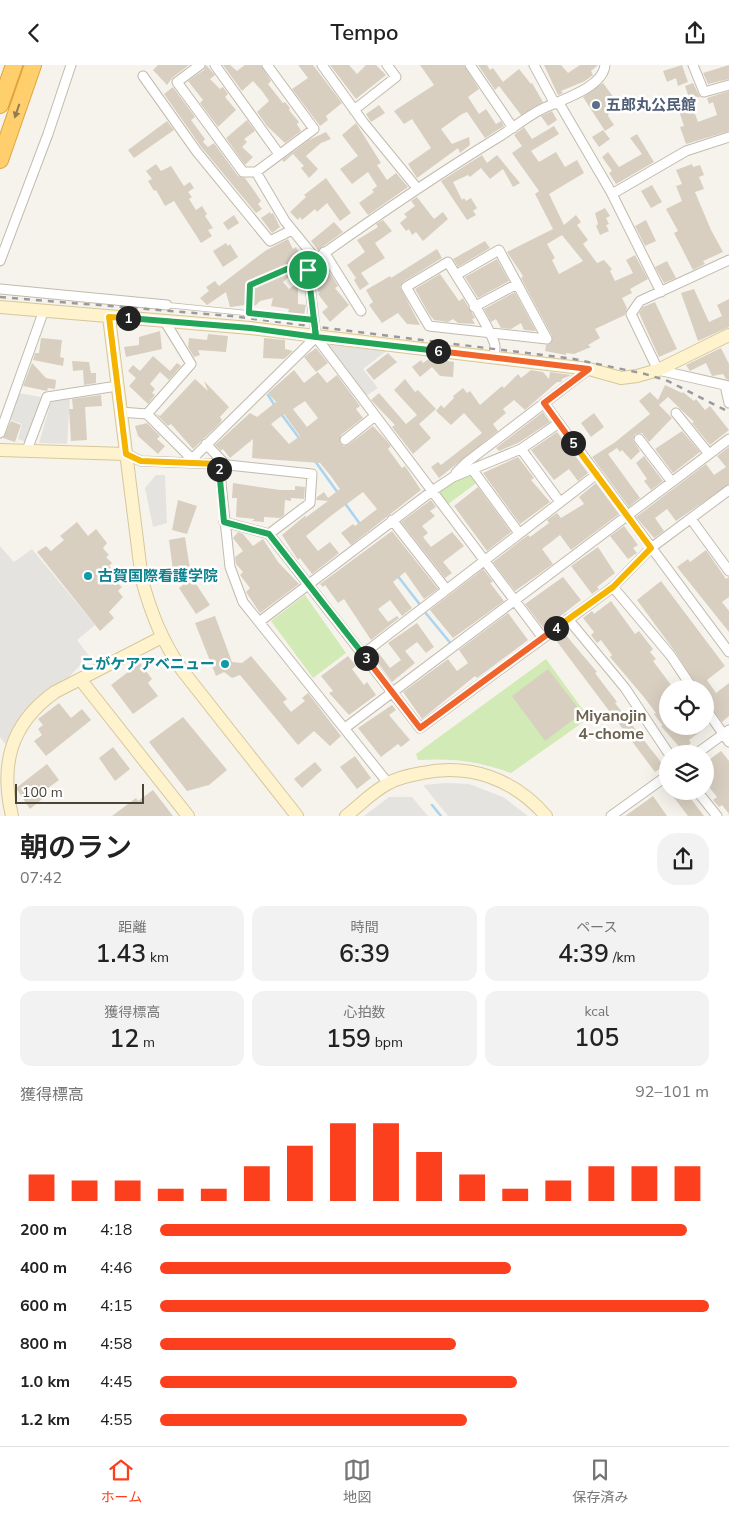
<!DOCTYPE html>
<html lang="ja">
<head>
<meta charset="utf-8">
<style>
  :root { --surface:#fff; --page:#f2f2f2; --text:#222; --muted:#767676; --line:#e0e0e0; --accent:#fc3f1d }
  body { margin:0; font-family:"Nunito Sans","Noto Sans JP",sans-serif; background:var(--page); color:var(--text); height:100vh; display:flex; flex-direction:column; font-size:19px; white-space:nowrap }
  * { box-sizing:border-box; margin:0 }
  p { font-size:16px; color:var(--muted) }
  .icon { flex:none; width:28px; height:28px; fill:none; stroke:currentColor; stroke-width:2; stroke-linecap:round; stroke-linejoin:round }
  .map { position:relative; height:751px; overflow:hidden }
  .sheet { display:flex; flex-direction:column; background:var(--surface); flex:1 }
  .sheet>* { flex:none }
  .buttons { position:absolute; left:659px; top:615px; display:grid; gap:10px }
  .buttons a { display:grid; place-items:center; width:55px; height:55px; border-radius:50%; background:var(--surface); box-shadow:0 5px 20px #0002; font-size:25px }
  .scale { position:absolute; left:15px; bottom:12px; width:129px; box-sizing:border-box; padding-left:5px; border:2px solid #4b4439; border-top:0; font-size:14px; line-height:18px; white-space:nowrap; color:#4b4439; -webkit-text-stroke:4px #fff; paint-order:stroke }
  .pin { position:absolute; display:grid; place-items:center; width:42px; height:42px; color:#fff; margin:-21px; border:2px solid #fff; border-radius:50%; box-shadow:0 1px 5px #0007 }
  .km { position:absolute; width:25px; height:25px; margin:-12px; border-radius:50%; background:#222; color:#fff; font-size:14px; line-height:25px; text-align:center }
  .round { display:grid; place-items:center; flex:none; width:52px; height:52px; border-radius:20px; background:var(--page) }
  .summary { display:flex; align-items:center; justify-content:space-between; height:85px; padding:0 20px }
  h1 { font-size:28px; font-weight:600; line-height:38px }
  .figures { display:grid; grid-template-columns:repeat(3,1fr); gap:8px; height:85px; padding:5px 20px }
  .figures div { display:grid; align-content:center; border-radius:12px; background:var(--page); text-align:center }
  .figures b { font-size:25px; font-weight:600 }
  .figures small { font-size:14px; font-weight:400 }
  .figures p { font-size:14px }
  .chart { height:140px; padding:10px 20px }
  .chart p { display:flex; justify-content:space-between }
  .chart svg { width:100%; height:90px; margin-top:5px; stroke:var(--accent); stroke-width:6 }
  ul { padding:0 20px; list-style:none; font-size:16px }
  li { display:grid; grid-template-columns:80px 60px 1fr; align-items:center; height:38px }
  li i { height:12px; border-radius:6px; background:var(--accent) }
  header { display:flex; justify-content:space-between; align-items:center; height:65px; padding:0 20px; background:var(--surface); font-size:22px; font-weight:600 }
  .tabs { display:flex; justify-content:space-around; align-items:center; height:70px; border-top:1px solid var(--line); background:var(--surface); font-size:14px; color:var(--muted) }
  .tabs a { display:grid; justify-items:center; gap:2px }
  .tabs .on { color:var(--accent) }
  .map>svg:first-child { display:block }
  .green { fill:#d2eab5 }
  .parking { fill:#e5e3e0 }
  .lines { fill:none; stroke-linecap:round; stroke-linejoin:round }
  .stream { stroke:#a9d4f2; stroke-width:2.5 }
  .building { fill:#d8cfc1; fill-rule:evenodd }
  .lane-casing { stroke:#c2bbae; stroke-width:6 }
  .street-casing { stroke:#c2bbae; stroke-width:11 }
  .secondary-casing { stroke:#d6c79b; stroke-width:14 }
  .highway-casing { stroke:#e0a43c; stroke-width:18 }
  .lane { stroke:#fff; stroke-width:4.5 }
  .street { stroke:#fff; stroke-width:9 }
  .secondary { stroke:#fff3cd; stroke-width:12 }
  .highway { stroke:#ffcf6e; stroke-width:16 }
  .rail { stroke:#9a9a9a; stroke-width:2.5; stroke-dasharray:6 6; stroke-linecap:butt }
  .oneway { fill:#937c4e }
  .split-1-casing { stroke:#fff; stroke-width:10 }
  .split-2-casing { stroke:#fff; stroke-width:10 }
  .split-3-casing { stroke:#fff; stroke-width:10 }
  .split-4-casing { stroke:#fff; stroke-width:10 }
  .split-5-casing { stroke:#fff; stroke-width:10 }
  .split-6-casing { stroke:#fff; stroke-width:10 }
  .split-7-casing { stroke:#fff; stroke-width:10 }
  .split-1 { stroke:#22a559; stroke-width:6 }
  .split-2 { stroke:#f5b400; stroke-width:6 }
  .split-3 { stroke:#22a559; stroke-width:6 }
  .split-4 { stroke:#f0652b; stroke-width:6 }
  .split-5 { stroke:#f5b400; stroke-width:6 }
  .split-6 { stroke:#f0652b; stroke-width:6 }
  .split-7 { stroke:#22a559; stroke-width:6 }
  .service-dot { fill:#5c6f8a; stroke:#fff; stroke-width:2 }
  .culture-dot { fill:#0f9aa8; stroke:#fff; stroke-width:2 }
  .labels { text-anchor:middle; stroke-width:5; stroke-linejoin:round; paint-order:stroke }
  .service-label { font-size:15px; font-weight:bold; fill:#4e5e75; stroke:#fff; text-anchor:start }
  .culture-label { font-size:15px; font-weight:bold; fill:#0d838f; stroke:#fff; text-anchor:start }
  .neighbourhood-label { font-size:16px; font-weight:bold; fill:#6e6250; stroke:#fff }
</style>
</head>
<body>
<header><svg class="icon" aria-label="back" viewBox="0 0 24 24"><path d="M15 5l-7 7 7 7"/></svg>Tempo<svg class="icon" aria-label="share" viewBox="0 0 24 24"><path d="M12 15V3M7 8l5-5 5 5M5 13v7h14v-7"/></svg></header>
<div class="map">
<svg width="729" height="751" viewBox="0 0 729 751">
  <rect width="100%" height="100%" fill="#f6f3ec"/>
  <path class="green" d="M473,409L479,416L447,440L437,427L443,422Z
    M305,530L346,588L313,613L271,556Z
    M546,594L589,653L511,708C477,696 454,693 418,695L416,689Z"/>
  <path class="parking" d="M322,275L389,284L363,304L378,323L366,331Z
    M18,328L41,332L26,377L18,374L22,359L9,354Z
    M70,334L67,379L39,378L51,337Z
    M156,410H165L167,458L153,462L145,423Z
    M0,481L14,497L32,484L95,560L77,575L89,591L5,679L0,672Z
    M445,718L469,719L503,732L528,751H448L423,720Z
    M389,732H412L428,751H364Z"/>
  <g class="lines">
    <path class="stream" d="M268,330L275,341
      M282,350L299,373
      M315,396L338,428
      M344,437L360,459
      M397,510L421,541
      M424,546L452,580
      M432,740L441,751"/>
  </g>
  <path class="building" d="M158,0H189L173,12L167,20L153,5Z
    M206,0L215,10L210,14L220,24L223,22L228,29L225,32L236,45L218,62L200,38L203,35L188,16L204,5Z
    M223,0H230L237,6L245,0H261L271,16L268,19L283,38L285,37L290,43L289,45L299,57L297,59L301,66L285,78L267,61L257,47L269,36L262,26L253,16L242,26Z
    M298,0H313L342,38L326,51L328,55L320,61L292,24L308,13Z
    M330,0H349L357,9L366,0H376L386,10L356,34Z
    M420,0H464L479,24L468,32L479,49L486,44L496,59L501,56L504,61L485,73L467,47L462,49L441,64L452,79L469,72L470,80L460,88L458,83L417,113L408,99L431,83L412,54L404,59L394,46L434,20Z
    M478,0H487L490,5L493,3L503,17L519,4L531,19L532,18L543,37L521,50L499,21L495,25Z
    M544,0H561L568,8L580,0H598L591,6L593,10L585,16L561,26L563,28L558,30Z
    M682,0L688,17L678,21L676,13L667,17L663,6Z
    M729,0V14L708,19L703,8Z
    M603,18L620,41L609,47L608,51L614,60L605,66L583,32Z
    M693,18L700,32L690,35L685,21Z
    M173,22L195,52L191,55L205,74L203,77L208,82L214,78L238,111L245,113L255,127L261,136L258,139L262,144L256,148L202,83L164,29Z
    M729,26V66L686,79L680,62L684,61L678,43L691,38L698,57L717,50L713,37L709,39L707,33Z
    M379,40L385,48L371,57L366,49Z
    M552,46L557,55L548,61L541,51Z
    M247,55L255,66L244,74L247,77L242,82L253,92L245,100L226,73Z
    M167,56L174,65L134,93L128,85Z
    M356,58L381,98L377,100L387,115L396,108L408,122L368,150L359,138L374,127L372,125L377,121L368,107L352,119L340,104L358,91L342,70Z
    M554,61L559,69L531,86L539,97L556,87L565,102L577,95L584,108L549,129L564,160L576,150L581,157L577,160L588,175L583,179L597,198L604,195L612,204L610,206L615,216L633,208L626,195L635,190L648,214L630,224L632,228L622,233L627,243L625,250L595,264L600,273L588,280L591,282L574,289L566,288V290L545,286L546,280L552,277V271L521,213L523,211L507,187L553,164L535,129L539,126L512,88L522,81L514,70L524,62L532,74ZM562,170L583,196L559,209L552,195L555,193L547,179Z
    M603,65L610,74L599,82L592,72Z
    M326,67L331,74L321,78L306,91L318,104L309,113L301,103L304,101L293,89L284,97L282,95L309,75Z
    M637,69L654,97L616,119L609,108L612,106L602,92L608,87L619,102L642,89L630,73Z
    M482,90L487,98L497,90L520,118L513,122L503,104L490,114L481,103L470,112L468,110L453,117L462,135L464,133L466,136L471,133L477,143L473,146L476,150L467,155L441,116Z
    M156,99L161,106L171,101L184,121L190,117L194,123L188,127L192,132L189,134L196,145L202,141L207,149L205,151L213,163L208,165L212,171L201,178L174,136L165,141L156,125L154,126L148,116L152,114L146,106Z
    M692,99L693,102L700,100L704,110L699,112L704,124L695,127L711,165L723,187L703,196L705,199L693,205L674,168L678,166L666,144L682,136L676,121L682,119L676,105Z
    M326,113L351,148L340,156L327,138L317,147L315,144L302,155L300,152L298,155L290,147L306,132L304,130Z
    M652,120L662,137L651,143L641,126Z
    M417,132L434,154L443,147L448,154L423,176L416,167L412,170L409,164L406,166L400,158L407,152L404,149L415,141L411,136Z
    M605,143L610,151L606,153L609,159L606,160L609,166L600,170L596,161L598,159L595,148Z
    M270,147L271,149L273,148L280,162L272,168L261,153Z
    M234,150L239,158L228,165L223,158Z
    M383,155L392,166L375,178L385,193L361,208L369,219L360,225L354,215L356,213L347,200L365,187L357,175L378,162L376,159Z
    M646,155L656,176L645,181L635,161Z
    M334,157L343,167L318,185L311,176Z
    M288,174L293,184L296,182L303,196L298,198L299,201H286L247,216L245,220V240L230,242L226,227L207,240L200,233L209,226L206,222L215,216L219,221L265,186Z
    M485,176L490,183L458,202L453,194Z
    M226,178L228,181L230,179L238,192L223,202L213,186Z
    M437,184L442,193L403,217L400,222L420,260L407,259L398,248L382,258L369,240L373,237L366,225L390,211L391,213Z
    M497,194L509,216L478,233L465,212Z
    M667,196L676,213L664,218L655,202Z
    M324,199L338,221L335,223L349,240L330,257L322,247L328,242L318,229L320,228L317,225L319,224L317,222L324,216L316,205Z
    M288,209H292L283,217L289,224L298,217V239L306,240L304,250L288,248L289,244L271,241L273,233L260,236L255,241L253,239V223Z
    M440,209L459,236L463,233L475,253L472,254L475,259L458,258L453,254L448,257L434,255L429,249L415,224Z
    M694,224L709,257L722,251L717,240L729,234V262L698,276L681,228Z
    M515,227L536,266L524,265L521,258L511,264L501,263L496,254L491,257L484,244Z
    M655,237L677,284L659,292L639,248L643,242Z
    M160,266L162,284L126,292L124,282L139,280V272Z
    M208,269L228,271L226,287L198,285L200,290L194,292L188,282L189,273L207,275Z
    M41,273L62,275L60,292L64,293L63,301L33,295L35,288H39Z
    M264,273L285,275V284L293,286L284,294L263,293Z
    M316,283L328,298L316,307L304,292Z
    M721,283L729,299V315L726,314L723,309L712,311L706,298L690,306L686,300Z
    M388,288L397,297L374,315L366,305Z
    M153,291L170,306L177,298L181,301L169,315L160,307L150,319L155,324L152,328L155,330L148,339L129,321L136,313L128,306L133,300L140,306Z
    M430,293L454,297L453,312L440,311L432,302L420,312L412,302L421,295L423,298Z
    M72,296L89,297L91,308H96V318L84,320L83,305L73,306Z
    M32,298L46,313L56,315L55,324L48,323L47,326L23,321Z
    M294,305L304,318L318,307L327,318L337,310L360,341L356,344L363,353L341,370L340,378L343,381L348,380L373,361L386,375L391,381L388,384L402,403L405,401L421,425L351,480L341,468L353,459L355,461L377,444L363,427L332,450L306,471L318,486L330,477L339,488L312,509L300,493L298,495L282,470L306,450L305,453L328,436L316,435L317,432L324,427L328,433L340,424L330,410L320,398L252,393L253,374L230,393L223,384L221,386L215,380L250,348L257,352L276,337L268,328ZM305,336L318,353L307,362L293,344ZM284,349L300,371L289,379L271,359Z
    M531,305L543,307L549,314L550,307L571,310L562,314L561,317H557L525,345L514,335L503,344L506,348L493,359L498,366L439,413L431,402L438,397L441,400L482,368L464,348L451,360L436,346L441,340L444,343L454,333L453,331L463,323L467,328L470,326L480,340L502,321L504,323L518,309L521,313Z
    M195,314L208,326L204,316L229,342L220,352L222,355L220,358L193,384L171,359L168,361L156,349L160,351Z
    M405,314L415,327L418,325L436,344L419,359L431,373L413,389L392,362L395,360L371,335L379,328L406,359L417,350L394,325Z
    M665,320L682,328L683,327L694,336L696,334L705,345L710,341L729,365L710,380L692,358L694,357L668,332L659,340L672,353L649,377L642,368L635,369L633,375L640,386L631,395L622,385L620,387L617,383L608,389L640,433L629,442L592,392L614,378L650,349L639,336L650,327L658,335Z
    M101,330L102,341L85,342L87,375L71,376L69,344H73L72,334Z
    M543,347L550,357L518,378L499,386L496,383Z
    M594,348L604,362L591,372L581,358Z
    M11,356L21,360L15,377L3,373Z
    M147,358L160,371L157,374L165,381L158,389L138,371L135,361Z
    M682,366L700,387L673,408L655,384Z
    M557,367L588,408L578,416L569,404L554,415L531,385Z
    M729,382V419L676,456L667,444L655,453L664,466L654,473L636,452L706,399L714,410L726,402L717,391Z
    M644,391L663,416L651,425L644,416L647,414L636,398Z
    M518,392L534,413L531,415L550,437L520,459L483,408Z
    M233,418L280,425H295V421L305,422L304,434L291,433V436L285,435L284,450L280,453L264,452V457L252,456L255,454L236,452L237,433H232Z
    M596,418L619,449L571,485L560,470L542,484L553,499L515,526L493,497L528,470L530,472L549,458L547,455L557,448L561,453L584,439L579,432Z
    M478,422L511,467L487,486L454,441Z
    M178,435L197,441L187,469L172,465Z
    M431,435L436,442L430,446L435,451L422,461L428,468L423,472L431,482L452,467L464,481L443,497L452,508L445,513L401,457Z
    M77,457L88,471L96,464L107,478L103,483L109,490L106,492L112,498L109,501L116,508L113,510L118,514L115,516L122,522L118,526L123,532L109,547L114,553L100,566L37,487L46,481L51,486L64,475L60,471Z
    M624,461L638,480L633,483L637,488L628,494L610,471Z
    M392,466L438,524L424,534L405,507L393,517L412,543L402,551L390,535L378,544L388,557L397,551L399,553L371,575L344,534L338,538L325,520L323,522L320,519Z
    M238,467L243,469L253,481L263,474L278,497L299,519L260,548L246,527L250,523L240,510L243,507L236,499L235,492L243,486L233,473Z
    M185,472L191,511L174,513L169,475Z
    M598,482L615,508L597,522L599,524L592,529L571,501Z
    M706,485L726,514L729,512V532L722,537L729,546V567L677,502L688,494L690,497Z
    M483,504L493,517L490,518L504,536L453,573L430,545Z
    M563,512L581,535L544,564L525,539Z
    M192,513L210,540L196,549L179,523Z
    M661,516L725,601L707,615L716,628L729,618V651L722,657L705,635V624H699L676,588L637,535Z
    M611,536L635,569L639,566L653,584L650,587L656,594L653,596L674,624H668V661H708L689,675L691,678L682,685L661,661H663L654,649L656,648L643,631L610,592L612,590L601,575L597,578L591,570L594,567L583,553L592,546L594,549Z
    M508,548L528,575L477,613L475,611L422,654L403,627L448,594L457,606L468,598L459,585Z
    M215,551L232,597L242,598L251,591L287,634L283,637L291,647L305,636L302,633L308,628L341,671L330,681L314,666L298,680L240,610L232,613L224,607L216,611L195,558Z
    M417,558L434,582L426,588L417,577L405,586L415,598L392,617L373,591L378,587L390,603L401,595L388,578Z
    M564,568L597,607L595,608L617,637L615,638L664,701L655,707L555,574Z
    M348,591L356,601L352,604L364,620L367,617L376,630L349,650L329,628L333,626L321,611Z
    M140,598L152,614L148,618L158,631L133,649L111,620Z
    M548,604L582,648L545,676L512,631Z
    M59,638L71,653L82,644L91,655L46,691L34,676L42,670L38,664L43,660L38,654Z
    M392,640L396,645L389,650L410,675L401,682L398,679L381,692L358,663Z
    M183,652L227,705L209,720L187,726L149,677Z
    M113,682L130,704L115,716L99,693Z
    M721,686L729,696V749L722,740L719,742L713,735L717,732L705,717V698Z
    M355,691L371,713L357,724L340,702Z
    M315,697L322,705L302,723L294,714Z
    M47,699L59,715L44,726L47,730L30,744L16,723Z
    M153,725L173,751H112L136,733L138,736Z
    M669,726H685L704,751H688Z
    M653,731L667,751H625Z"/>
  <g class="lines">
    <g class="lane-casing">
      <path id="lane" d="M167,240L314,255
        M249,248V220L287,205H308"/>
    </g>
    <g class="street-casing">
      <path id="street" d="M200,0L177,17L243,107H256L314,64L267,0
        M215,0L279,89
        M322,0L363,57L417,123
        M470,0L513,63
        M534,0L555,39
        M693,0L704,27L729,20
        M143,11L197,87L270,176L292,165
        M559,38L611,127L661,227
        M354,45L396,12L387,0
        M256,107L285,156L316,194
        M612,129L686,86L729,72
        M324,187L361,246
        M729,195L640,236L631,249L658,305L729,321
        M0,196L48,69L71,0
        M456,210L499,185L547,274L429,261L406,222L448,197C462,221 484,251 494,277C496,282 495,287 493,292
        M0,224L167,240
        M474,242L517,219
        M725,320L729,338
        M544,338L729,587
        M120,347L147,349L191,299L164,255
        M676,348L709,389
        M147,349L192,394L188,398
        M0,368L44,245
        M639,374L672,417
        M345,375L375,351
        M206,379L226,400
        M521,384L560,437
        M27,385L47,332L117,321
        M126,389L141,396L219,399L312,409L310,438L269,469
        M192,394L316,272
        M219,399L230,502L243,537L388,718
        M472,404L519,468
        M456,408L467,397L589,304
        M691,454L729,506
        M392,455L446,524
        M224,457L269,469L420,663L613,522L651,483L729,425
        M613,522L671,591L693,624
        M568,554L625,623L669,689
        M259,557L432,426L453,412L521,384L559,358
        M543,573L316,272L308,205L316,194C375,152 435,111 497,73C512,64 526,52 542,44C560,35 603,23 605,0
        M363,589L597,409
        M705,643L729,677
        M345,663L729,374
        M696,689L729,665
        M697,726L717,751
        M611,751L668,710"/>
    </g>
    <g class="secondary-casing">
      <path id="secondary" d="M0,242L250,263L589,304L621,313L637,311L658,305L729,270
        M109,252L142,515C151,548 162,576 182,605L297,751
        M0,385L126,389
        M80,614L188,751
        M12,751C0,700 10,659 55,627L162,572
        M346,751C360,740 373,726 389,718C399,712 411,710 422,708C470,698 514,714 546,751"/>
    </g>
    <g class="highway-casing">
      <path id="highway" d="M0,40L14,0
        M0,95L33,0"/>
    </g>
    <use href="#lane" class="lane"/>
    <use href="#street" class="street"/>
    <use href="#secondary" class="secondary"/>
    <use href="#highway" class="highway"/>
    <path class="rail" d="M0,232L231,251L574,294L645,309L668,316L729,347"/>
  </g>
  <defs><path id="oneway-solid" d="M-6-.8H1V-3.2L6.5 0L1 3.2V.8H-6Z" transform="scale(1.25)"/></defs>
  <use class="oneway" href="#oneway-solid" transform="translate(17 46) rotate(109)"/>
  <g class="lines">
    <g class="split-1-casing">
      <path id="split-1" d="M128,253L250,263L316,272L308,205"/>
    </g>
    <g class="split-2-casing">
      <path id="split-2" d="M128,253L109,252L126,389L141,396L219,399V404"/>
    </g>
    <g class="split-3-casing">
      <path id="split-3" d="M219,404L224,457L269,469L366,593"/>
    </g>
    <g class="split-4-casing">
      <path id="split-4" d="M366,593L420,663L556,563"/>
    </g>
    <g class="split-5-casing">
      <path id="split-5" d="M556,563L613,522L651,483L573,378"/>
    </g>
    <g class="split-6-casing">
      <path id="split-6" d="M438,286L589,304L544,338L573,378"/>
    </g>
    <g class="split-7-casing">
      <path id="split-7" d="M308,205L287,204L250,220L249,248L314,255L316,272L438,286"/>
    </g>
    <use href="#split-1" class="split-1"/>
    <use href="#split-2" class="split-2"/>
    <use href="#split-3" class="split-3"/>
    <use href="#split-4" class="split-4"/>
    <use href="#split-5" class="split-5"/>
    <use href="#split-6" class="split-6"/>
    <use href="#split-7" class="split-7"/>
  </g>
  <circle class="service-dot" cx="596" cy="40" r="5"/>
  <g class="culture-dot">
    <circle cx="88" cy="511" r="5"/>
    <circle cx="225" cy="599" r="5"/>
  </g>
  <g class="labels">
    <g class="service-label">
      <text x="606" y="45">五郎丸公民館</text>
    </g>
    <g class="culture-label">
      <text x="98" y="516">古賀国際看護学院</text>
      <text x="215" y="604" text-anchor="end">こがケアアベニュー</text>
    </g>
    <g class="neighbourhood-label">
      <text x="611" y="656">Miyanojin<tspan x="611" dy="18">4-chome</tspan></text>
    </g>
  </g>
</svg>
<div class="buttons">
<a><svg class="icon" aria-label="locate" viewBox="0 0 24 24"><circle cx="12" cy="12" r="6"/><path d="M12 2v4M12 18v4M2 12h4M18 12h4"/></svg></a>
<a><svg class="icon" aria-label="layers" viewBox="0 0 24 24"><path d="M12 4l9 5-9 5-9-5zM3 14l9 5 9-5"/></svg></a>
</div>
<div class="scale">100 m</div>
<div class="pin" style="left:308px;top:205px;background:#1e9e55"><svg class="icon" aria-label="arrive" viewBox="0 0 24 24"><path d="M6 21V4h12l-3 4 3 4H6"/></svg></div>
<b class="km" style="left:128px;top:253px">1</b>
<b class="km" style="left:219px;top:404px">2</b>
<b class="km" style="left:366px;top:593px">3</b>
<b class="km" style="left:556px;top:563px">4</b>
<b class="km" style="left:573px;top:378px">5</b>
<b class="km" style="left:438px;top:286px">6</b>
</div>
<section class="sheet">
<div class="summary"><div><h1>朝のラン</h1><p>07:42</p></div><a class="round"><svg class="icon" aria-label="share" viewBox="0 0 24 24"><path d="M12 15V3M7 8l5-5 5 5M5 13v7h14v-7"/></svg></a></div>
<div class="figures">
<div><p>距離</p><b>1.43<small> km</small></b></div>
<div><p>時間</p><b>6:39</b></div>
<div><p>ペース</p><b>4:39<small> /km</small></b></div>
</div>
<div class="figures">
<div><p>獲得標高</p><b>12<small> m</small></b></div>
<div><p>心拍数</p><b>159<small> bpm</small></b></div>
<div><p>kcal</p><b>105</b></div>
</div>
<div class="chart"><p><span>獲得標高</span>92–101 m</p>
<svg viewBox="0 0 160 44" preserveAspectRatio="none"><path d="M5 44V31M15 44V34M25 44V34M35 44V38M45 44V38M55 44V27M65 44V17M75 44V6M85 44V6M95 44V20M105 44V31M115 44V38M125 44V34M135 44V27M145 44V27M155 44V27"/></svg>
</div>
<ul>
<li><b>200 m</b>4:18<i style="width:96%"></i></li>
<li><b>400 m</b>4:46<i style="width:64%"></i></li>
<li><b>600 m</b>4:15<i style="width:100%"></i></li>
<li><b>800 m</b>4:58<i style="width:54%"></i></li>
<li><b>1.0 km</b>4:45<i style="width:65%"></i></li>
<li><b>1.2 km</b>4:55<i style="width:56%"></i></li>
</ul>
</section>
<nav class="tabs">
<a class="on"><svg class="icon" aria-label="home" viewBox="0 0 24 24"><path d="M3 11l9-7 9 7M6 9v11h12V9"/></svg>ホーム</a>
<a><svg class="icon" aria-label="map" viewBox="0 0 24 24"><path d="M3 6l6-2 6 2 6-2v14l-6 2-6-2-6 2zM9 4v14M15 6v14"/></svg>地図</a>
<a><svg class="icon" aria-label="saved" viewBox="0 0 24 24"><path d="M7 4h10v16l-5-4-5 4z"/></svg>保存済み</a>
</nav>
</body>
</html>
